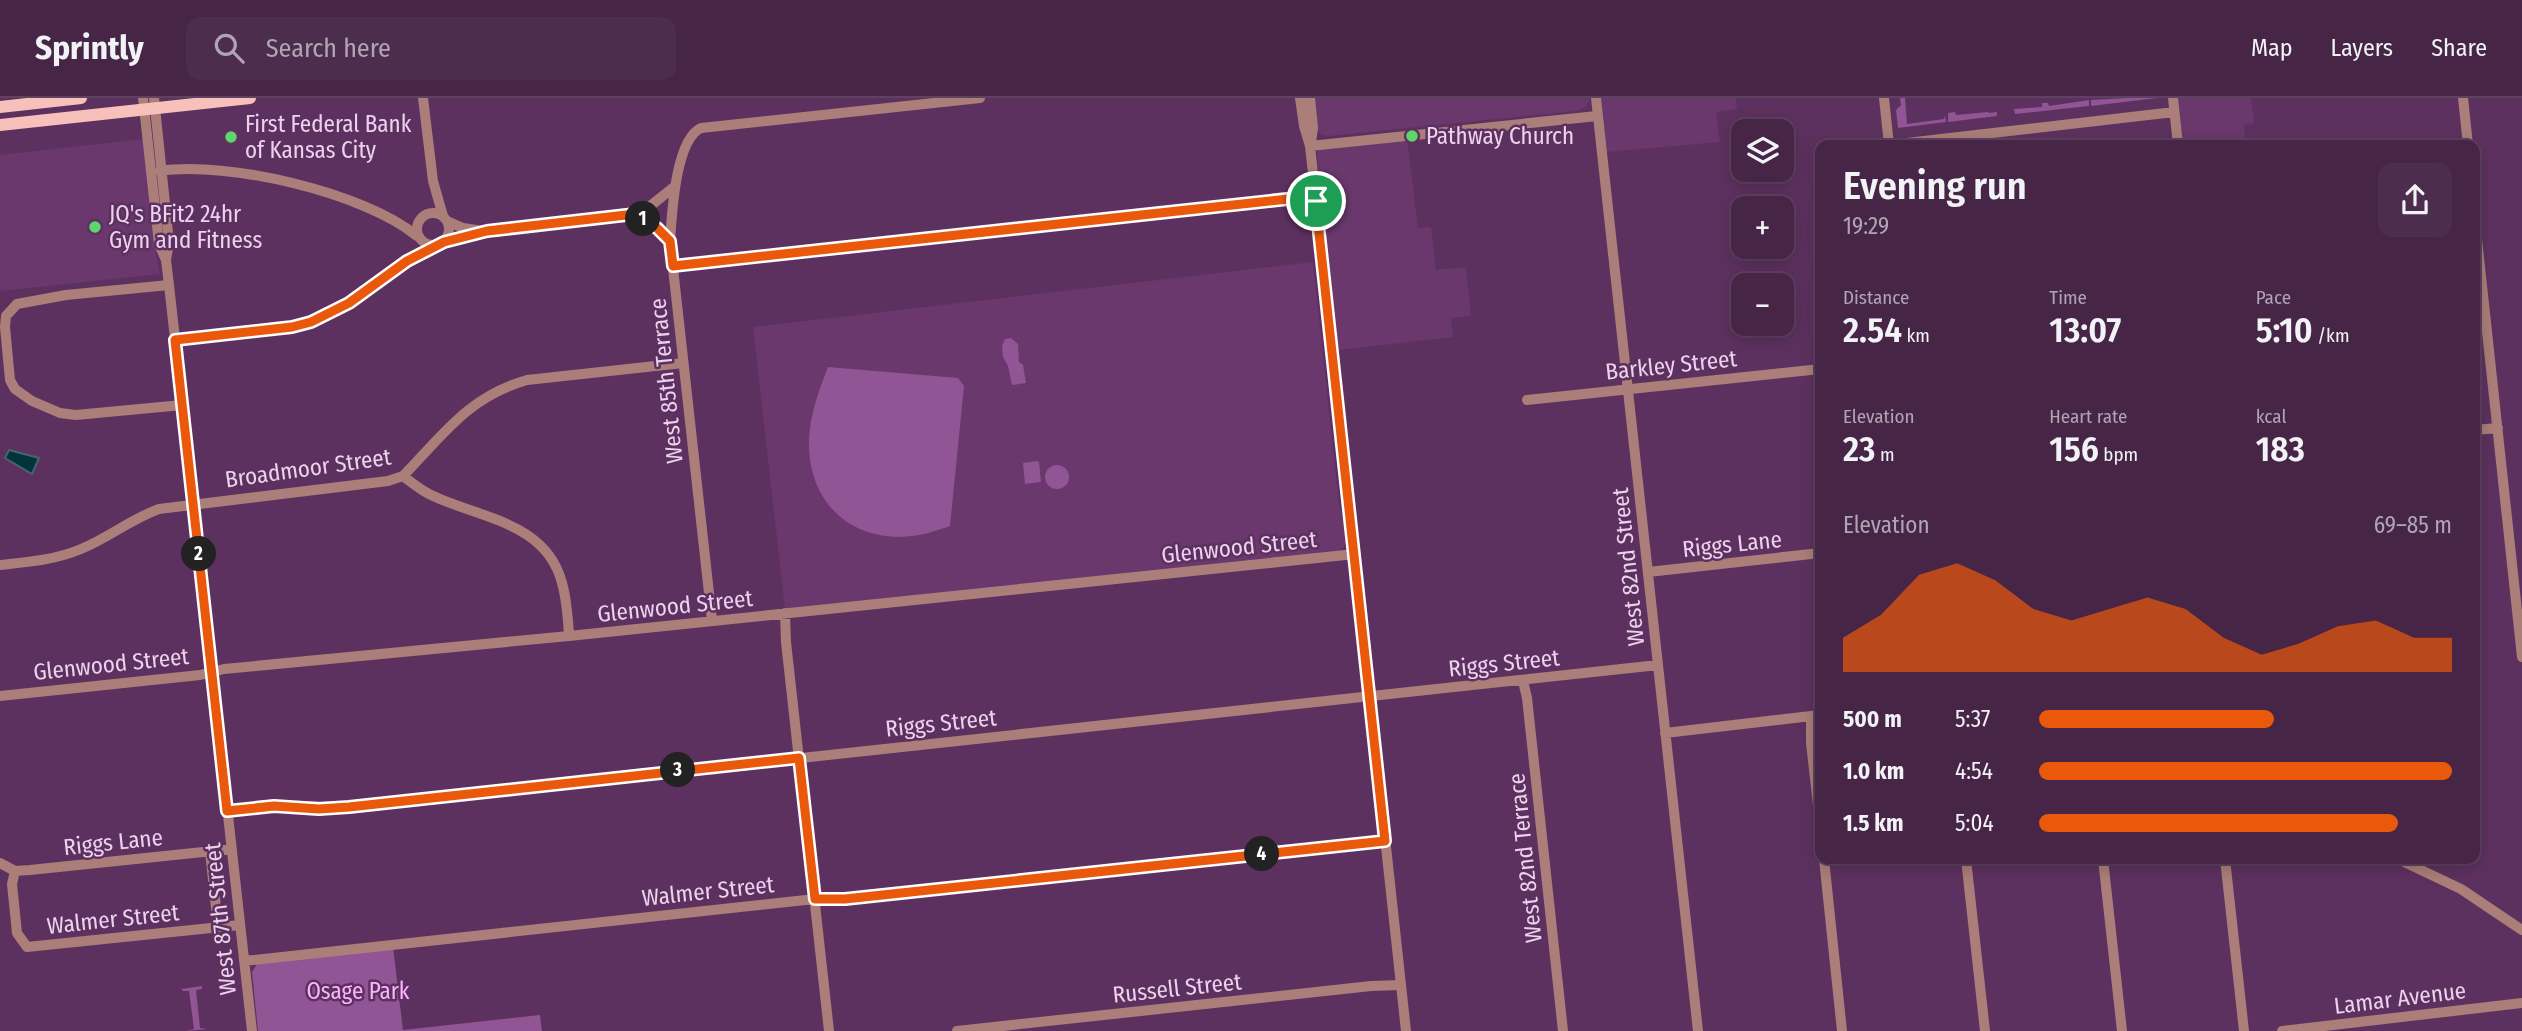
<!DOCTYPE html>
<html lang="en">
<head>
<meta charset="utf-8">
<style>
  :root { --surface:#462547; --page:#4d2d4e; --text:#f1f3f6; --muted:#b0a5b4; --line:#5e4260; --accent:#ea580c }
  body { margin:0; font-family:"Fira Sans Condensed",sans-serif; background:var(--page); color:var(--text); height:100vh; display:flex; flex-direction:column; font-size:26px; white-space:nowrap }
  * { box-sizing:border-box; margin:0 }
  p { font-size:23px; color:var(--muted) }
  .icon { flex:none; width:38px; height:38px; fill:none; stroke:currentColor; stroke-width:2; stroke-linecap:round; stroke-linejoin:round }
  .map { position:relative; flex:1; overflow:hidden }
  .sheet { position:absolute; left:1815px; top:42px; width:665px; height:724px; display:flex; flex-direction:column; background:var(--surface); border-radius:14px; box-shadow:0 4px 18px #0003,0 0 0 2px var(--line) }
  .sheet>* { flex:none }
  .buttons { position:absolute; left:1731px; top:21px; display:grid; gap:14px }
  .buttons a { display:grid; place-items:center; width:63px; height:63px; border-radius:14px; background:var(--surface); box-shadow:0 4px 18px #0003,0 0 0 2px var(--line); font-size:35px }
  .pin { position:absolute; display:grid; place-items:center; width:60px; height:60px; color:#fff; margin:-30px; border:4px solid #fff; border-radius:50%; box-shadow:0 2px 7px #0007 }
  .km { position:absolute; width:35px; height:35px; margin:-18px; border-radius:50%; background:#222; color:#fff; font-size:19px; line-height:35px; text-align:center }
  .round { display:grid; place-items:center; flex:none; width:74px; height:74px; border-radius:14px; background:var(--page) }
  .summary { display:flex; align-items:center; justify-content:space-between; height:119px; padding:0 28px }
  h1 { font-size:38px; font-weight:600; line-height:52px }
  .figures { display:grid; grid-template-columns:repeat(3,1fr); gap:10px; height:119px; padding:7px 28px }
  .figures div { display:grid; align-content:center }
  .figures b { font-size:35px; font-weight:600 }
  .figures small { font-size:19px; font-weight:400 }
  .figures p { font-size:19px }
  .chart { height:196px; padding:14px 28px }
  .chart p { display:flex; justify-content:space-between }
  .chart svg { width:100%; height:126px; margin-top:7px; fill:var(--accent); opacity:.7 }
  ul { padding:0 28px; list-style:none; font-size:23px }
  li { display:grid; grid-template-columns:112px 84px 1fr; align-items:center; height:52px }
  li i { height:18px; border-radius:9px; background:var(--accent) }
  header { display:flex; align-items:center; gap:42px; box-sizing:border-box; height:98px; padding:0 35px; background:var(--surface); border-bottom:2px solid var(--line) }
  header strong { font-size:33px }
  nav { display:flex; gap:38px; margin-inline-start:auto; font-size:24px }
  .search { width:490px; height:63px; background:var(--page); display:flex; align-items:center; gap:18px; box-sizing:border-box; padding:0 24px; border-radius:14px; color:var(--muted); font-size:26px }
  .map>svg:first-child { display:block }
  .built { fill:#6a386c }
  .green { fill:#915494 }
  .water { fill:#003439; stroke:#47636f; stroke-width:2 }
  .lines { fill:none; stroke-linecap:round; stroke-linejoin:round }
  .minor { stroke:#ab7e79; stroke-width:10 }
  .major { stroke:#f8c0ba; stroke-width:12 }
  .route-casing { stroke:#fff; stroke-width:14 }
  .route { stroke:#ea580c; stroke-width:9 }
  .poi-dot { fill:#5fd56b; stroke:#5d315f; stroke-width:2.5 }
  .labels { text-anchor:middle; stroke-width:5; stroke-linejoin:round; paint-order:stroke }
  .poi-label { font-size:23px; fill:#edd2ed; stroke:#5d315f; text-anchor:start }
  .street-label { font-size:23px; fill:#edd2ed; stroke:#5d315f }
  .park-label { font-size:23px; fill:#fcb4fe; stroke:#5d315f }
</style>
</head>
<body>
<header>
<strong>Sprintly</strong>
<div class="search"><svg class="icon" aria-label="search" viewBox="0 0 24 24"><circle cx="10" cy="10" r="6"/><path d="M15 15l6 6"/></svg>Search here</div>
<nav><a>Map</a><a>Layers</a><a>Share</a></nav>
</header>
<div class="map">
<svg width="2522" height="933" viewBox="0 0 2522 933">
  <rect width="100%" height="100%" fill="#5d315f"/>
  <path class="built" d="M1314,0H1590V1L1586,9L1576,13L1328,38L1321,37L1317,32Z
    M1599,0H1736L1737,11L1716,14L1720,44L1606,54Z
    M2178,0H2251L2254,25L2244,26L2246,47H2183Z
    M144,41L154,145L160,176L0,193V57Z
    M1407,41L1418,130L1431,129L1436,172L1466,169L1471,218L1451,220L1453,239L1338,252L1317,56L1319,52Z
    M1313,164L1339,406L1346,434V444L1344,449L1338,453L785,511L753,229Z"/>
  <path class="green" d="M1900,0H1905L1907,26L1944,21L1945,17L1946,24L1898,30L1896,12L1901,7Z
    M2126,0H2157L2091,8V2Z
    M2089,2V8L2015,16L2014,11L2042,9V5H2048L2049,8Z
    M1955,14L1956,17L1988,14L1989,15L1997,14V18L1948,24V15Z
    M1011,240L1018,246L1019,264L1023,267L1026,285L1012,287L1008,268L1003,259L1002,248L1005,241Z
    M828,269L958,280L964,288L950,428C940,431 930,435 919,437C855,448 807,407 809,341C810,316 819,292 828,269Z
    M1036,363L1039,364L1041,384L1025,386L1023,365Z
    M1045 379a12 12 0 1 1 24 0a12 12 0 1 1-24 0Z
    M393,849L403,932L540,917L542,933H258L252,874L257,866Z
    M202,888V891L196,892L200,930L208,931L186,933L194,931L189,893H183L181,891Z"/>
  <path class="water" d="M9,352L39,360L32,376L5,360Z"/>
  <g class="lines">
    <path class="minor" d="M143,0L159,146L166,162L169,187L252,933
      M154,0L169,144L166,162
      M423,0L433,83L443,118
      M1300,0L1304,28L1310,48L1406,933
      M1310,0L1313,30L1311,44
      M1596,0L1698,933
      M1884,0L1889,47
      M2173,0L2178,47
      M2463,0L2468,47
      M1889,47L2174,14
      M1310,48L1597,18
      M160,73C228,63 363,94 417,138
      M2474,113L2522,559
      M417 131a16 16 0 1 1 32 0a16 16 0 1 1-32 0Z
      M635,116L658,130L670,143
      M447,123L463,130L483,133
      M444,144L487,133L635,116L649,109L674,89
      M673,168L1315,98
      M169,187L66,197L17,206L6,218L5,229L10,282L15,291L32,303L60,315L76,317L182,307
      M175,242L292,229L311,224L349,205L407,163L435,147
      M1527,302L1820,271
      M2474,332L2498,330
      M403,378C411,384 419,391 429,396C477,420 546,423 562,485C567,502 568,521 569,538
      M0,467C28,464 55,462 81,451C108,440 131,421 159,411L388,383L403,378C444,336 468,299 527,282L683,265
      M1648,474L1820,455
      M785,515L786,544L829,933
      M712,522L670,143C672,117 675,42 701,30L980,0
      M1523,583L1527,600L1563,933
      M0,598L200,577L224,571L569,538L1355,456
      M1811,618V645L1820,725
      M1665,635L1820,617
      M227,713L274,708L349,709L1658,567
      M210,753L218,829
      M1824,761L1842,933
      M1966,761L1985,933
      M2103,761L2122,933
      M2225,761L2244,933
      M2398,761L2461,791L2522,832
      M0,765L15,773L30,772L232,751
      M15,773L12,786L17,835L27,849L240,827
      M244,863L815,801H844L1385,743
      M957,933L1371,888L1401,887
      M2282,933L2522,905"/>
    <path class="major" d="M0,9L81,0
      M0,27L250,0"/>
  </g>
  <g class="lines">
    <g class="route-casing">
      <path id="route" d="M1315,98L1385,743L845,801H815L799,660L349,709L319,711L274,708L227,713L175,242L292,229L311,224L349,205L407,163L444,144L487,133L635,116L657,130L670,143L673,168Z"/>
    </g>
    <use href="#route" class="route"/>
  </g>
  <g class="poi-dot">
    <circle cx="1412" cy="38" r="7"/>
    <circle cx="231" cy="39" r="7"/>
    <circle cx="95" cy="129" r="7"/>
  </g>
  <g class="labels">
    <g class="poi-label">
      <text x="245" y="34">First Federal Bank<tspan x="245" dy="26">of Kansas City</tspan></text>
      <text x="1426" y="46">Pathway Church</text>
      <text x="109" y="124">JQ's BFit2 24hr<tspan x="109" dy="26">Gym and Fitness</tspan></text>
    </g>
    <g class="street-label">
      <text transform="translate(1671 267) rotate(-6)" y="8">Barkley Street</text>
      <text transform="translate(666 283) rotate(-96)" y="8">West 85th Terrace</text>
      <text transform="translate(308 370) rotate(-8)" y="8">Broadmoor Street</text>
      <text transform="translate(1732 446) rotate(-6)" y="8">Riggs Lane</text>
      <text transform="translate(1239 449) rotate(-6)" y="8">Glenwood Street</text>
      <text transform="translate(1628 469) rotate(-96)" y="8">West 82nd Street</text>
      <text transform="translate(675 508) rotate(-6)" y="8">Glenwood Street</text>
      <text transform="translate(1504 565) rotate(-6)" y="8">Riggs Street</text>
      <text transform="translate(111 566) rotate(-6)" y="8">Glenwood Street</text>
      <text transform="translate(941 625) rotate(-6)" y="8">Riggs Street</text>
      <text transform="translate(113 744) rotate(-6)" y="8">Riggs Lane</text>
      <text transform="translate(1525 760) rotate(-96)" y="8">West 82nd Terrace</text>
      <text transform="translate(708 793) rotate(-6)" y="8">Walmer Street</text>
      <text transform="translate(113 821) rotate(-6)" y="8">Walmer Street</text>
      <text transform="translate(220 821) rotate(-96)" y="8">West 87th Street</text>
      <text transform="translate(1177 890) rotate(-6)" y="8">Russell Street</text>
      <text transform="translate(2400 900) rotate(-7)" y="8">Lamar Avenue</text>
    </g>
    <g class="park-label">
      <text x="358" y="901">Osage Park</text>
    </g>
  </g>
</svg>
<div class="buttons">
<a><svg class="icon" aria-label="layers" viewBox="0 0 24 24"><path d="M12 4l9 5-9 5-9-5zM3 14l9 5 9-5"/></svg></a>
<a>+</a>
<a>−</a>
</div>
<div class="pin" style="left:1316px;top:103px;background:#1e9e55"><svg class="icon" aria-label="arrive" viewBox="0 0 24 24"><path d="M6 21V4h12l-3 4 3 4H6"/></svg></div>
<b class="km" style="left:643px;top:121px">1</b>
<b class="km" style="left:199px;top:456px">2</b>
<b class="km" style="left:678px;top:672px">3</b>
<b class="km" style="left:1262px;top:756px">4</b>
<section class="sheet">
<div class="summary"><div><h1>Evening run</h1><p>19:29</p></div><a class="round"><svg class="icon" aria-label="share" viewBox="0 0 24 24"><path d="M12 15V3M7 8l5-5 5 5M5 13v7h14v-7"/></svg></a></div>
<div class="figures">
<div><p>Distance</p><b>2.54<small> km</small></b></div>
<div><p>Time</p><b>13:07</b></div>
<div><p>Pace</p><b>5:10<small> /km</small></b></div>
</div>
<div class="figures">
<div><p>Elevation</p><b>23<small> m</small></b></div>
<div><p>Heart rate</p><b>156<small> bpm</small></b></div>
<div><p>kcal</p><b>183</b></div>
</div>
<div class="chart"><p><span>Elevation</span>69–85 m</p>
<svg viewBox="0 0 160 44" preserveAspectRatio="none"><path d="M0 44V32L10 24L20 10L30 6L40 12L50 22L60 26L70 22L80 18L90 22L100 32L110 38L120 34L130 28L140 26L150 32L160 32V44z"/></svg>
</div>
<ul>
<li><b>500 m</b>5:37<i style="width:57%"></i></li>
<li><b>1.0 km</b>4:54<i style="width:100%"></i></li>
<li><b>1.5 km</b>5:04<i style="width:87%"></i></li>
</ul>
</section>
</div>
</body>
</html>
